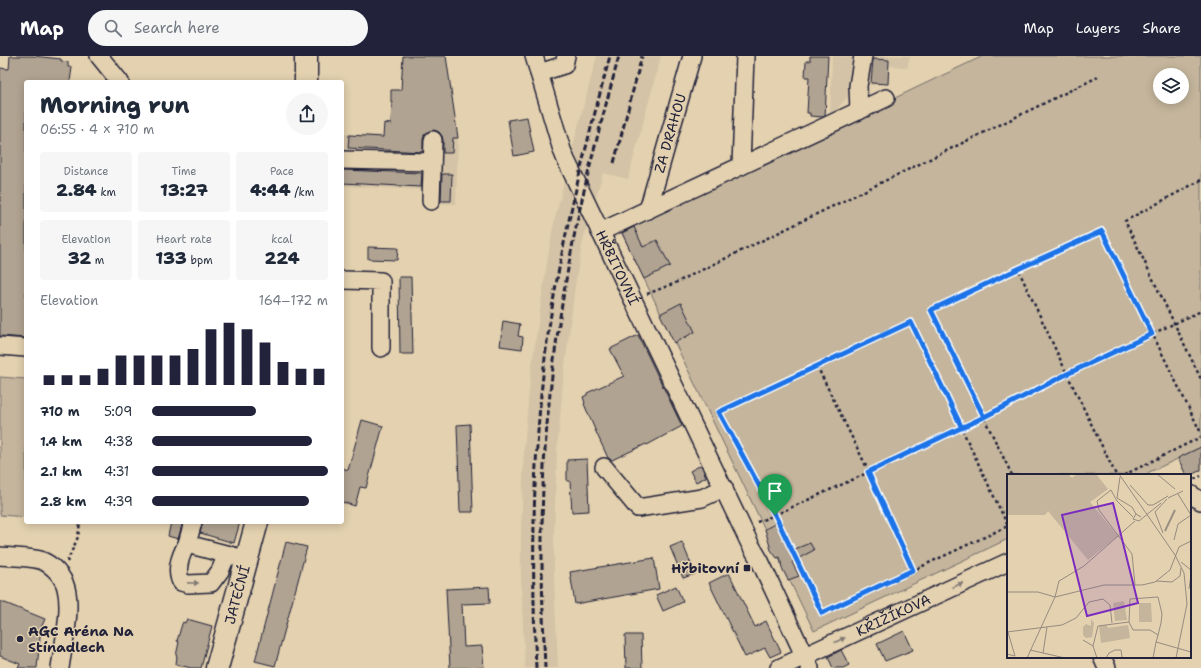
<!DOCTYPE html>
<html lang="en">
<head>
<meta charset="utf-8">
<style>
  :root { --surface:#fff; --page:#f6f6f7; --text:#1f2937; --muted:#747a83; --accent:#22223b }
  body { margin:0; font-family:"Shantell Sans",sans-serif; background:var(--page); color:var(--text); height:100vh; display:flex; flex-direction:column; font-size:15px; white-space:nowrap }
  * { box-sizing:border-box; margin:0 }
  p { font-size:13px; color:var(--muted) }
  .icon { flex:none; width:22px; height:22px; fill:none; stroke:currentColor; stroke-width:2; stroke-linecap:round; stroke-linejoin:round }
  .map { position:relative; flex:1; overflow:hidden }
  .details { position:absolute; left:24px; top:24px; width:320px; height:444px; display:flex; flex-direction:column; background:var(--surface); border-radius:4px; box-shadow:0 2px 10px #0003 }
  .details>* { flex:none }
  .tools { position:absolute; left:1153px; top:12px; display:grid; gap:8px }
  .tools a { display:grid; place-items:center; width:36px; height:36px; border-radius:50%; background:var(--surface); box-shadow:0 2px 10px #0003; font-size:20px }
  .pin { position:absolute; display:grid; place-items:center; width:34px; height:34px; color:#fff; margin:-41px -17px; border-radius:50% 50% 50% 0; rotate:-45deg; box-shadow:0 0 4px #0007 }
  .pin .icon { rotate:45deg }
  .round { display:grid; place-items:center; flex:none; width:42px; height:42px; border-radius:21px; background:var(--page) }
  .headline { display:flex; align-items:center; justify-content:space-between; height:68px; padding:0 16px }
  h1 { font-size:22px; font-weight:800; line-height:30px }
  .metrics { display:grid; grid-template-columns:repeat(3,1fr); gap:6px; height:68px; padding:4px 16px }
  .metrics div { display:grid; align-content:center; border-radius:4px; background:var(--page); text-align:center }
  .metrics b { font-size:17px; font-weight:800 }
  .metrics small { font-size:11px; font-weight:400 }
  .metrics p { font-size:11px }
  .chart { height:112px; padding:8px 16px }
  .chart p { display:flex; justify-content:space-between }
  .chart svg { width:100%; height:72px; margin-top:4px; stroke:var(--accent); stroke-width:6 }
  ul { padding:0 16px; list-style:none; font-size:13px }
  li { display:grid; grid-template-columns:64px 48px 1fr; align-items:center; height:30px }
  li i { height:10px; border-radius:5px; background:var(--accent) }
  header { display:flex; align-items:center; gap:24px; box-sizing:border-box; height:56px; padding:0 20px; background:var(--accent); color:#fff }
  header strong { font-size:19px }
  nav { display:flex; gap:22px; margin-inline-start:auto; font-size:14px }
  .search { width:280px; height:36px; background:var(--page); display:flex; align-items:center; gap:10px; box-sizing:border-box; padding:0 14px; border-radius:22px; color:var(--muted); font-size:15px }
  .map>svg:first-child { display:block }
  .built { fill:#d4c3a6 }
  .green { fill:#c4b59c; stroke:#736c6c; fill-rule:evenodd }
  .building { fill:#b0a391; stroke:#22223b }
  .lines { fill:none; stroke-linecap:round; stroke-linejoin:round }
  .minor-casing { stroke:#22223b; stroke-width:20 }
  .major-casing { stroke:#22223b; stroke-width:25 }
  .path { stroke:#22223b; stroke-width:2.5; stroke-dasharray:3 3; stroke-linecap:butt }
  .minor { stroke:#e3d1af; stroke-width:17 }
  .major { stroke:#e3d1af; stroke-width:22 }
  .rail { stroke:#22223b; stroke-width:3; stroke-dasharray:6 3; stroke-linecap:butt }
  .oneway { fill:#827a75 }
  .route-casing { stroke:#fff; stroke-width:8 }
  .route { stroke:#1a73e8; stroke-width:5 }
  .poi-dot { fill:#22223b; stroke:#e3d1af; stroke-width:1.5 }
  .labels { text-anchor:middle; stroke-width:3; stroke-linejoin:round; paint-order:stroke }
  .street-label { font-size:14px; fill:#22223b; stroke:#e3d1af }
  .poi-label { font-size:14px; font-weight:bold; fill:#22223b; stroke:#e3d1af; text-anchor:end }
  .inset-river { fill:none; stroke:#9b9084; stroke-width:2 }
  .inset-road { fill:none; stroke:#968b81; stroke-width:1 }
  .view { fill:#7b2cbf; fill-opacity:0.15; stroke:#7b2cbf; stroke-width:2 }
  .inset-edge { fill:none; stroke:#22223b; stroke-width:2 }
</style>
</head>
<body>
<header>
<strong>Map</strong>
<div class="search"><svg class="icon" aria-label="search" viewBox="0 0 24 24"><circle cx="10" cy="10" r="6"/><path d="M15 15l6 6"/></svg>Search here</div>
<nav><a>Map</a><a>Layers</a><a>Share</a></nav>
</header>
<div class="map">
<svg width="1201" height="612" viewBox="0 0 1201 612">
  <rect width="100%" height="100%" fill="#e3d1af"/>
  <filter id="ink" filterUnits="userSpaceOnUse"><feTurbulence type="fractalNoise" baseFrequency=".025" numOctaves="2"/><feDisplacementMap in="SourceGraphic" scale="8" xChannelSelector="R" yChannelSelector="G"/><feConvolveMatrix kernelMatrix="1 2 1 2 8 2 1 2 1" color-interpolation-filters="sRGB"/></filter>
  <g filter="url(#ink)">
    <path class="built" d="M597,0H661L628,123L603,117L583,184L576,223L563,326L557,396L554,476V523L558,612H525L521,524V476L524,394L530,323L546,213L553,171L577,74Z
      M832,0H910L907,12L897,10H888L876,28V29H865L850,38L830,61Z
      M342,78L458,82L456,148L425,147V134L342,130Z"/>
    <path class="green" d="M983,0H1201V392L1143,419H1008V483L814,575L620,173ZM1160,19H1182V41H1160Z
      M0,321L26,323V461L0,459Z"/>
    <path class="building" d="M10,0H33L61,3V5L68,6V11H72L70,26H26V282L0,280V12L9,13Z
      M403,0H446L458,82H453L452,97H443V84L442,80L439,76L434,74L429,75L424,79L423,84V96L348,92L349,79L383,81L384,67L391,68L392,46H391V34H401Z
      M810,0H828L825,60L823,61L810,60V57H807L809,21H805L806,5H810Z
      M873,3L889,4L888,28L871,27Z
      M527,61L534,96L514,100L508,64Z
      M342,114L422,117L421,131L342,127Z
      M442,118H452L451,145H441Z
      M634,171L643,191L657,184L670,210L644,223L622,177Z
      M368,191L398,192L397,204L368,203Z
      M399,221H411L413,298H400Z
      M681,247L695,276L674,287L660,258Z
      M503,265L520,268L518,280L523,281L522,293L500,290Z
      M638,279L682,370L647,389L646,388L612,404L608,402L596,376L584,348L585,347L583,341L587,339V337L624,320L610,293Z
      M362,364L383,370L366,432L360,431L355,450L342,446V412L348,414Z
      M470,368L473,456H460L457,369Z
      M1201,391V414L1191,419H1186L1178,402Z
      M587,403L589,455L572,456L570,425H567V404Z
      M701,409L706,421L696,426L690,415Z
      M171,466H183L178,483L168,480Z
      M203,466H240L234,487L200,477Z
      M777,467L790,495L810,487L814,494L792,506L799,520L788,524L782,512L780,501L777,502L771,494L765,473Z
      M286,486L307,491L275,610L255,605Z
      M682,486L695,518L683,522L670,491Z
      M654,502L659,533L575,548L570,516Z
      M729,517L755,571L766,565L781,596L770,601L765,592L745,601L709,527Z
      M676,530L683,546L663,555L656,539Z
      M489,531L490,547L462,548L464,591L482,590L484,612H450L446,533Z
      M0,545L45,563L41,572L37,612H18L20,608L0,600Z
      M187,563L212,570L201,612H191L176,608L177,600H176L179,586L177,585L182,568L183,566L185,567Z
      M904,575L913,594L885,605L877,588Z
      M625,579H641L642,612H626Z
      M841,594L849,609L843,612H833L828,601Z"/>
    <g class="lines">
      <g class="minor-casing">
        <g id="minor">
          <path d="M99,0L120,26"/>
          <path id="s1" d="M534,0L562,94L566,104L750,488L760,505L810,612"/>
          <path d="M539,17L564,9L566,0"/>
          <path d="M859,55L858,30L863,0"/>
          <path d="M342,104L432,106"/>
          <path d="M741,110L745,0"/>
          <path d="M431,145L433,84"/>
          <path id="s2" d="M648,154L692,0"/>
          <path d="M600,176L886,42"/>
          <path d="M342,224L381,225V292"/>
          <path d="M0,290L26,292"/>
          <path d="M604,411L638,452L702,442L724,432"/>
          <path d="M1190,438L1201,445"/>
          <path d="M193,466L187,488L237,501"/>
          <path d="M187,488C180,500 175,513 181,526L188,528L211,527L220,515L227,498"/>
          <path d="M0,500C11,501 29,501 40,504C52,508 63,520 66,532C72,555 63,589 60,612"/>
          <path d="M1102,601L1107,612"/>
          <path id="s3" d="M779,612L1008,506"/>
        </g>
      </g>
      <g class="major-casing">
        <g id="major">
          <path d="M306,26V0"/>
          <path id="s4" d="M217,612L257,466"/>
        </g>
      </g>
      <path class="path" d="M1201,124L1125,165L1201,323
        M1018,213L1102,175L1201,377
        M647,238L673,228L1100,20
        M817,310L869,416L913,514
        M1012,419L931,254L1018,213L1067,318L1116,419
        M1124,419L1201,381
        M1194,423L1201,420
        M757,466L775,459L719,356L911,266L1008,470L822,557L775,459L869,416L984,361L1067,318L1201,255
        M67,506L78,481L80,466"/>
      <use href="#minor" class="minor"/>
      <use href="#major" class="major"/>
      <path class="rail" d="M614,107L642,0
        M536,612C531,494 533,375 551,258C565,171 587,85 610,0
        M545,612C542,540 540,467 545,394C550,323 560,252 574,181C586,120 603,60 619,0"/>
    </g>
    <defs><path id="oneway-solid" d="M-6-.8H1V-3.2L6.5 0L1 3.2V.8H-6Z"/></defs>
    <g class="oneway">
      <use href="#oneway-solid" transform="translate(193 527) rotate(1)"/>
      <use href="#oneway-solid" transform="translate(958 529) rotate(-25)"/>
      <use href="#oneway-solid" transform="translate(840 584) rotate(-25)"/>
    </g>
  </g>
  <g class="lines" filter="url(#ink)">
    <g class="route-casing">
      <path id="route" d="M775,459L822,557L913,514L868,416L984,361L1067,318L1152,278L1102,175L1018,213L931,254L984,361L962,372L911,266L719,356L775,459"/>
    </g>
    <use href="#route" class="route"/>
  </g>
  <g class="poi-dot">
    <rect x="743" y="508" width="8" height="8" rx="2"/>
    <circle cx="20" cy="583" r="4"/>
  </g>
  <g class="labels">
    <g class="street-label">
      <text dy="5" stroke="none"><textPath href="#s2" startOffset="80">ZA DRAHOU</textPath></text>
      <text dy="5" stroke="none"><textPath href="#s1" startOffset="228">HŘBITOVNÍ</textPath></text>
      <text dy="5" stroke="none"><textPath href="#s4" startOffset="76">JATEČNÍ</textPath></text>
      <text dy="5" stroke="none"><textPath href="#s3" startOffset="126">KŘIŽÍKOVA</textPath></text>
    </g>
    <g class="poi-label">
      <text x="739" y="517">Hřbitovní</text>
      <text x="28" y="580" text-anchor="start">AGC Aréna Na<tspan x="28" dy="16">Stínadlech</tspan></text>
    </g>
  </g>
  <g transform="translate(1007 418)">
    <rect width="184" height="184" fill="#e3d1af"/>
    <path d="M0,0H61L65,4L70,0H89L101,15L83,28L111,62L81,86L41,37L38,41H0ZM117,127L120,146L108,147L106,129ZM132,129H144L145,148H132ZM84,145L87,149L85,163L79,164L76,161V153L79,150L84,152ZM100,151L101,154L121,151L123,164L94,169L92,152Z" fill="#c4b59c"/>
    <path class="inset-river" d="M158,57L168,36"/>
    <path class="inset-road" d="M112,0L168,81L177,99L180,130L169,184M150,0L168,15M113,3L110,24L125,33L129,40M123,11L141,31H146L161,22M171,20L184,41M161,24L176,17M126,43L110,27L104,16L90,27L92,36L125,80L128,111M134,43L129,40L126,45L132,47L154,29M156,59L148,38L160,25M167,66L171,50L184,41M174,88L184,96M149,107L165,108L173,102L174,94M182,115L184,101M0,118H31L48,123L52,107L77,92L128,47M0,155L8,182L0,180M0,158L55,151L69,144L82,128L96,125L103,131L105,149M76,166L86,172L90,184M149,168L150,165L154,149L155,140L151,123L123,125L122,148L126,156H143L151,161M149,168L184,178M86,172L91,152L122,148M23,176L58,184M36,179L40,153M20,184L48,123L97,111H135L148,108L163,96L172,73L184,67M99,184L102,179L108,176H114L115,183M107,184H129M146,184L149,168"/>
    <path class="view" d="M106,29L131,129L80,142L55,41Z"/>
    <rect width="184" height="184" class="inset-edge"/>
  </g>
</svg>
<div class="tools">
<a><svg class="icon" aria-label="layers" viewBox="0 0 24 24"><path d="M12 4l9 5-9 5-9-5zM3 14l9 5 9-5"/></svg></a>
</div>
<div class="pin" style="left:775px;top:459px;background:#1e9e55"><svg class="icon" aria-label="arrive" viewBox="0 0 24 24"><path d="M6 21V4h12l-3 4 3 4H6"/></svg></div>
<section class="details">
<div class="headline"><div><h1>Morning run</h1><p>06:55 · 4 × 710 m</p></div><a class="round"><svg class="icon" aria-label="share" viewBox="0 0 24 24"><path d="M12 15V3M7 8l5-5 5 5M5 13v7h14v-7"/></svg></a></div>
<div class="metrics">
<div><p>Distance</p><b>2.84<small> km</small></b></div>
<div><p>Time</p><b>13:27</b></div>
<div><p>Pace</p><b>4:44<small> /km</small></b></div>
</div>
<div class="metrics">
<div><p>Elevation</p><b>32<small> m</small></b></div>
<div><p>Heart rate</p><b>133<small> bpm</small></b></div>
<div><p>kcal</p><b>224</b></div>
</div>
<div class="chart"><p><span>Elevation</span>164–172 m</p>
<svg viewBox="0 0 160 44" preserveAspectRatio="none"><path d="M5 44V38M15 44V38M25 44V38M35 44V34M45 44V26M55 44V26M65 44V26M75 44V26M85 44V22M95 44V10M105 44V6M115 44V10M125 44V18M135 44V30M145 44V34M155 44V34"/></svg>
</div>
<ul>
<li><b>710 m</b>5:09<i style="width:59%"></i></li>
<li><b>1.4 km</b>4:38<i style="width:91%"></i></li>
<li><b>2.1 km</b>4:31<i style="width:100%"></i></li>
<li><b>2.8 km</b>4:39<i style="width:89%"></i></li>
</ul>
</section>
</div>
</body>
</html>
